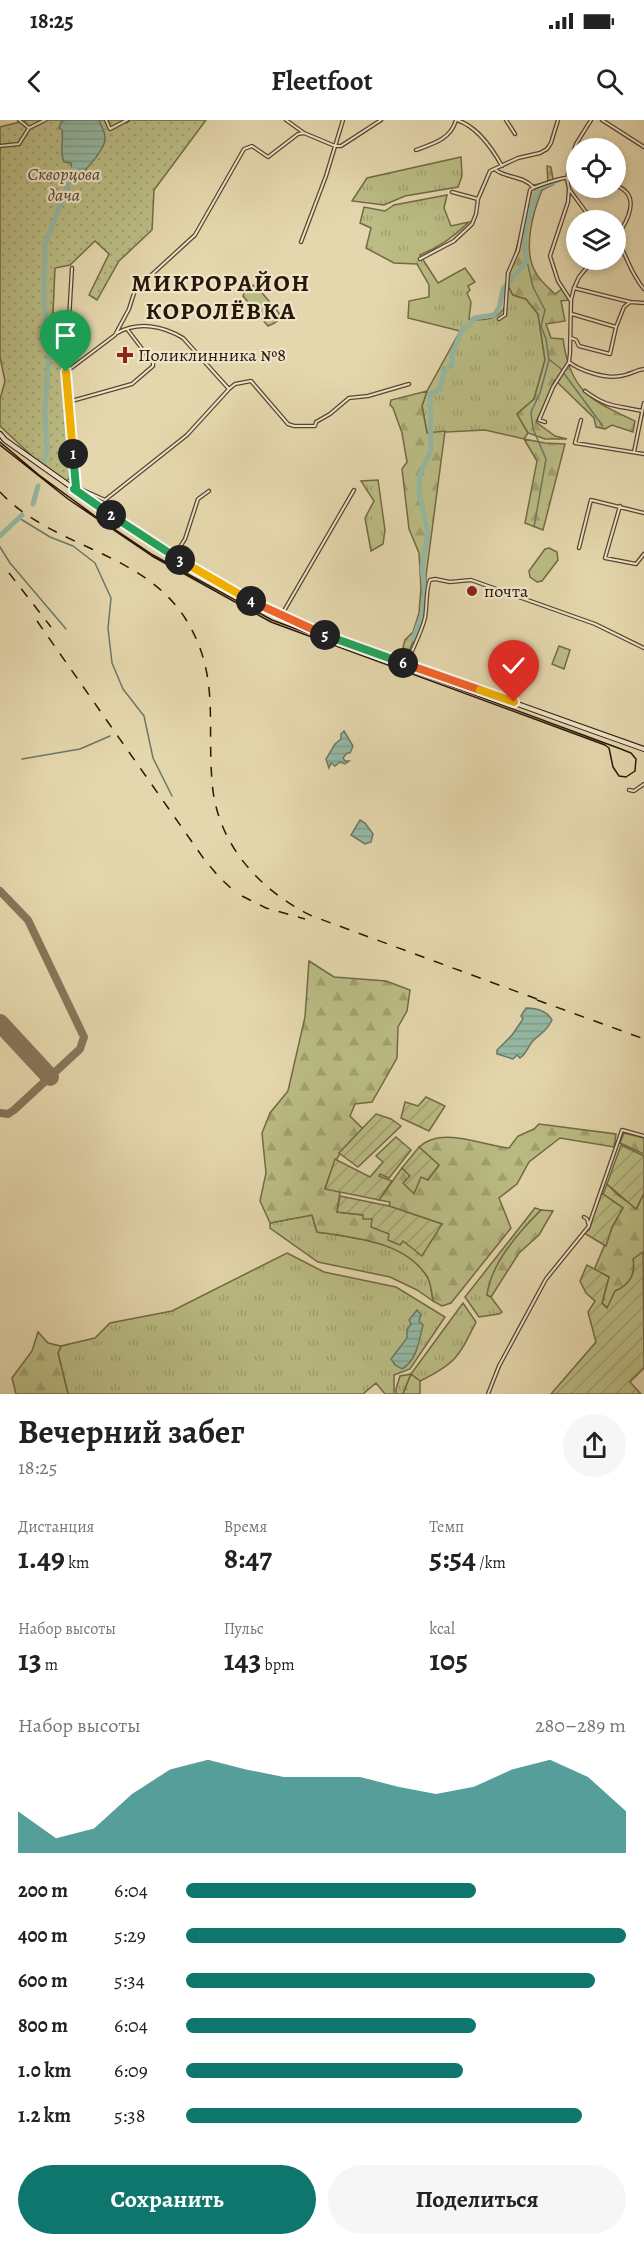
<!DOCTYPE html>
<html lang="ru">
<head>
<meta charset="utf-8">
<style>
  :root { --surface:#fff; --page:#f6f6f6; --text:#222; --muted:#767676; --accent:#0f766e }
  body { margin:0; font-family:Alegreya,serif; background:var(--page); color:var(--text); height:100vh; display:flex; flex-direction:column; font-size:22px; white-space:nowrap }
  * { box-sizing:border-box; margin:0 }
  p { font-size:20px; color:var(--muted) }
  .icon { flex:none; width:33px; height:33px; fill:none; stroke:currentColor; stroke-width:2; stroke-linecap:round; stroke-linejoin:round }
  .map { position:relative; height:1274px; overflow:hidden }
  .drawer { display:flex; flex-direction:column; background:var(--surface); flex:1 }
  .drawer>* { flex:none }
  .controls { position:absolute; left:566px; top:18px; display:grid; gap:12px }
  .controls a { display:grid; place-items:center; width:60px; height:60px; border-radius:50%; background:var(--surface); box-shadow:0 3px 9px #0003; font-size:30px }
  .pin { position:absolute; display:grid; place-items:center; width:51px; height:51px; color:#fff; margin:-62px -26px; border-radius:50% 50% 50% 0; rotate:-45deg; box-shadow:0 0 6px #0007 }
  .pin .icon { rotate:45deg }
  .km { position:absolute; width:30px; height:30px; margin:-15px; border-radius:50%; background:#222; color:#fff; font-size:16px; line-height:30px; text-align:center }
  .round { display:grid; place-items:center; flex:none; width:63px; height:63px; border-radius:32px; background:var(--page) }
  .summary { display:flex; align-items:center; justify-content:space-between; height:102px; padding:0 18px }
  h1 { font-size:33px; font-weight:700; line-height:45px }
  .stats { display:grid; grid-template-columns:repeat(3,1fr); gap:9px; height:102px; padding:6px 18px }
  .stats div { display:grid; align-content:center }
  .stats b { font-size:30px; font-weight:700 }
  .stats small { font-size:16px; font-weight:400 }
  .stats p { font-size:16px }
  .chart { height:168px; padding:12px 18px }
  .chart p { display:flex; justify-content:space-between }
  .chart svg { width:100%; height:108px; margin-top:6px; fill:var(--accent); opacity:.7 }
  .primary-button { display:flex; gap:12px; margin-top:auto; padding:12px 18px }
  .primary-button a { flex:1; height:69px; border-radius:36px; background:var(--accent); color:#fff; font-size:24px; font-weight:700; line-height:69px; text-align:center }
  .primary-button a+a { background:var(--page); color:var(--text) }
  ul { padding:0 18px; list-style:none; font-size:20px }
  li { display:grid; grid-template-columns:96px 72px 1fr; align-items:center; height:45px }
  li i { height:15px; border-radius:8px; background:var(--accent) }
  .status { display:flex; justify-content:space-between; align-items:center; height:42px; padding:0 30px; background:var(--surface); direction:ltr }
  .status svg { height:16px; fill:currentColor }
  header { display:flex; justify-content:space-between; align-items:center; height:78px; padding:0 18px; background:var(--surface); font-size:27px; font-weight:700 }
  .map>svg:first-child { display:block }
  .grass { fill:url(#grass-tufts); stroke:#726a46; stroke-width:1.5 }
  .forest { fill:url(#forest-firs); stroke:#726a46; stroke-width:1.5 }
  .park { fill:url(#park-dots); stroke:#726a46; stroke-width:1.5 }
  .garden { fill:url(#garden-furrows); stroke:#726a46; stroke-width:1.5 }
  .pitch { fill:#bbbd85; stroke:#726a46; stroke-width:1.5 }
  .water { fill:url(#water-rules); stroke:#6a7867; stroke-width:1.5 }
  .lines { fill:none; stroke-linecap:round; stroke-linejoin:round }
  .stream { stroke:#6a7867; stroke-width:1.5 }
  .river { stroke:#96baa6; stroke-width:5 }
  .taxiway { stroke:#87765a; stroke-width:8 }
  .runway { stroke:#87765a; stroke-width:18 }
  .minor-casing { stroke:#584631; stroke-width:4.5 }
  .secondary-casing { stroke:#291608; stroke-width:6 }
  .minor { stroke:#eee5ca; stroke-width:2 }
  .secondary { stroke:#eee5ca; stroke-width:4 }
  .tram { stroke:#291608; stroke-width:1.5 }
  .rail { stroke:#291608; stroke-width:1.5; stroke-dasharray:10 10; stroke-linecap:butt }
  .split-1-casing { stroke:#fff; stroke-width:12 }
  .split-2-casing { stroke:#fff; stroke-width:12 }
  .split-3-casing { stroke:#fff; stroke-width:12 }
  .split-4-casing { stroke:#fff; stroke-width:12 }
  .split-5-casing { stroke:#fff; stroke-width:12 }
  .split-6-casing { stroke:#fff; stroke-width:12 }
  .split-7-casing { stroke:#fff; stroke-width:12 }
  .split-8-casing { stroke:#fff; stroke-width:12 }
  .split-1 { stroke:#f5b400; stroke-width:8 }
  .split-2 { stroke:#22a559; stroke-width:8 }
  .split-3 { stroke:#22a559; stroke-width:8 }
  .split-4 { stroke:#f5b400; stroke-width:8 }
  .split-5 { stroke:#f0652b; stroke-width:8 }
  .split-6 { stroke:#22a559; stroke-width:8 }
  .split-7 { stroke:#f0652b; stroke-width:8 }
  .split-8 { stroke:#f5b400; stroke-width:8 }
  .poi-dot { fill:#8f2418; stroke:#eee5ca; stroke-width:2 }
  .labels { text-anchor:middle; stroke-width:4.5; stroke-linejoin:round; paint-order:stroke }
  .park-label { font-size:18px; font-style:italic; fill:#55482e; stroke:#eee5ca }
  .poi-label { font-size:18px; fill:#291608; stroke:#eee5ca; text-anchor:start }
  .district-label { font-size:24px; font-weight:bold; letter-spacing:1.5px; fill:#291608; stroke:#eee5ca }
</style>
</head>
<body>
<div class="status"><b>18:25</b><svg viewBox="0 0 49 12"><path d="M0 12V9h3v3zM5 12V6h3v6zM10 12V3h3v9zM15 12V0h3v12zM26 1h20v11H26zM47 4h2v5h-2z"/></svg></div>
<header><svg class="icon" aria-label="back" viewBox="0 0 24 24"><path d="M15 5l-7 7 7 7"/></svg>Fleetfoot<svg class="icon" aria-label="search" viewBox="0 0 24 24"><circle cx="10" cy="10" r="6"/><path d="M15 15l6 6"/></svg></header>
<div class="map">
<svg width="644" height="1274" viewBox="0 0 644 1274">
  <defs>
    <pattern id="grass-tufts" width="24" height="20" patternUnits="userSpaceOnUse" patternTransform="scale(1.5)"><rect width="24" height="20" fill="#bbbd85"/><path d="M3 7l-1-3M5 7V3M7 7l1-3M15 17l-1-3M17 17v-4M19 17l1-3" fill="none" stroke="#a1a271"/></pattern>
    <pattern id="forest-firs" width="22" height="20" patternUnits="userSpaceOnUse" patternTransform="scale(1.5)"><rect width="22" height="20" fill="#bbbd85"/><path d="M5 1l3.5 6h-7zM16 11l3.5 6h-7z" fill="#a1a271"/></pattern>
    <pattern id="park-dots" width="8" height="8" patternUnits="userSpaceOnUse" patternTransform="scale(1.5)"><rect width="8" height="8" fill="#bbbd85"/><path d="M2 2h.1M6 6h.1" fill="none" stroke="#a1a271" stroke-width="1.8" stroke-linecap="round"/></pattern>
    <pattern id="garden-furrows" width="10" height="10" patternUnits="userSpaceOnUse" patternTransform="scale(1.5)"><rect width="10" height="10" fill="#bbbd85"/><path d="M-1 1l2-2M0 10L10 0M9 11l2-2" fill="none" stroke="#a1a271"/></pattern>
    <pattern id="water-rules" width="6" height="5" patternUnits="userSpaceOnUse" patternTransform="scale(1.5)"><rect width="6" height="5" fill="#96baa6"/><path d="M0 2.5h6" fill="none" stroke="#819f8d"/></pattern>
  </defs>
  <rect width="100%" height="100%" fill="#e5d7ad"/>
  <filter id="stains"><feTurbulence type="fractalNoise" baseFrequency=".00333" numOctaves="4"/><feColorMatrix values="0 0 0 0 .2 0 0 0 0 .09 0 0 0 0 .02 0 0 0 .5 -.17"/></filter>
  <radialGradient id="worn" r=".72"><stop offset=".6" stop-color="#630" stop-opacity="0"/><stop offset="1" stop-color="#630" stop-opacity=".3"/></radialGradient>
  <path class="grass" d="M461,37L462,56L458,67L405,76L384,85L352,81L367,58Z
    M447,75L444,88L451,106L469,102C454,117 440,127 420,135L438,163L465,148L475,162L468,166L470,170L467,173L471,182L469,199C497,203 510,192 507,164L513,175L526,179L538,194L545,240L534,279L517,294L528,313L524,319L485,310L427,313L422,286L427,271L460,211L408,198L409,181L429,177V165L417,144L394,143L366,128L371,108L360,103L364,87L385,91L394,85Z
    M378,360L385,410L383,424L371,431L365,398L374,381L361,361Z
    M535,1088L541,1090C513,1118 501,1139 487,1175L491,1177L502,1192L499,1194L479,1197L465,1177Z
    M312,1095L317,1112C355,1118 406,1121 428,1158C431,1164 432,1174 433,1181L417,1170L390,1157L318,1142L270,1108V1103Z
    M287,1133L324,1152L396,1167L445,1197L410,1249L394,1255V1274H385L376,1263L363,1274H68L58,1233L61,1226L95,1218L110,1203L172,1191Z
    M463,1183L476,1202C458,1238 456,1243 420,1261L411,1254L403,1274H396V1269L400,1256L411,1254Z"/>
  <path class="forest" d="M547,46L551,47L554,64L542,70C533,92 522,131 536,153C540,161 549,168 555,174L562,169L570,180L561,181L565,201L546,204L551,218L563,219C570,271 590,280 635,301L633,312L612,305L605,309L596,307L594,298L555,260L536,302L555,316L567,319H545L528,313L517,294L534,279L545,240L538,194L526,179L513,175L507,164L533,65L548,63Z
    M427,271L422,286L427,313L445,311L426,456L427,482L423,500L408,533L403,527L405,520L413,512L419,493L421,468L419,433L409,409L402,349L407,342L402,313L393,288L390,285L391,280Z
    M524,319L545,323L565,324L543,410L525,403L537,341Z
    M309,841L334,857L386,861L410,870L407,891L398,907L397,938L372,982L355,984L350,996L363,1009C339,1030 335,1039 325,1068L340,1072L337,1092L363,1095L373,1099L382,1110L403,1121L442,1104L389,1086L390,1082L379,1080L402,1048L410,1056L404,1063L414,1073L421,1056L428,1060L439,1045L419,1027C441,1006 481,1025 509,1028L518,1016L534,1009L539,1004L616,1014L614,1027L560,1018L529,1042L517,1064L499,1078L511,1108L451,1183L442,1186L433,1181C432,1174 431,1164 428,1158C406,1121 355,1118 317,1112L312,1095L270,1103L260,1081L266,1053L262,1013L270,993L288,971L305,897Z
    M624,1013L644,1018V1034L620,1023Z
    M607,1064L619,1076L637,1088L644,1073V1133L627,1166L615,1171L608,1188L602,1183L609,1157L594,1150L618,1094L623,1088L603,1074Z
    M541,1090L553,1091L539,1115L519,1133L491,1177L487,1175C491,1143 519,1112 541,1090Z
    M38,1212L48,1223L61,1226L58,1233L68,1274H16L12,1258L32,1231Z
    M411,1254L420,1261V1274H403Z"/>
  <path class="park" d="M28,0H124L127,3L130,0H206L154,70L152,110L119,141L97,180L89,175L109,134L95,121L70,145L55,148L53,192L63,246L73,356L66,361L33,337L0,306V279L5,261L0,237V7Z"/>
  <path class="garden" d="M426,977L445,986L429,1011L401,998L405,982L418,986Z
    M376,994L391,999L401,1006L358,1047L339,1033Z
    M396,1017L411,1030L389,1058L380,1054L379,1056L392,1061L379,1080L325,1069L335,1039L370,1057L383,1042L376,1036Z
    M621,1025L644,1036V1073L636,1089L607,1064Z
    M419,1027L439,1045L428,1060L421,1057L414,1074L403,1063L410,1056L402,1048Z
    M603,1074L623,1088L612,1107L606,1126L584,1113L589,1110L600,1075Z
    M340,1076L389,1086L442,1104L422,1136L403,1121L400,1125L388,1120L389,1114L371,1107L372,1099H363V1095L337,1092Z
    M643,1132L644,1248L630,1262L641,1274H551L596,1222L588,1192L595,1181L586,1173L580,1161L587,1145L609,1157L602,1183L607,1188L615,1171C629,1165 636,1155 633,1139Z"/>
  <path class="pitch" d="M252,165L257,167L279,193C280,202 274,203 268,206L243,176L246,168Z
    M549,428L557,432L558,440L542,461L537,462L530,457L529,451L545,429Z
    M559,526L570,530L564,549L552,544Z"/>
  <path class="water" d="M65,0H99C101,6 106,13 105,19C105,29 87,49 79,56L73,54L71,43L64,42C59,31 64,22 62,10L59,8L61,2Z
    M344,611L353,626L350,633H347L343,638L345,641H349L345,644L340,642L335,646L331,643L329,648L326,639L335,624L341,619V614Z
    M360,700L365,703L373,714L371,722L365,724L351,715Z
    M526,888C537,888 547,891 552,900C545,914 540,913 532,922C528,927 526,934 520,938L517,935L513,939L497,934V930L512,915L523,899L521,896Z
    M417,1190L421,1195L419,1201L423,1205C419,1221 417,1240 402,1249L395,1245L391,1239L407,1218V1210L411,1204L409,1200Z"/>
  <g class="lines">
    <path class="stream" d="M527,141L533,167L545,190L541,206L546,219L549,240L540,273L531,292L533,309L546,339L534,407
      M550,240L560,248L602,305
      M19,398L50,417L73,426L95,443L111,478L108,508L112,543L123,569L144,596L153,638L172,676
      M0,427L10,443L66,509
      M22,639L80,629L110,616"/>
    <path class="river" d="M43,344L47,331L45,290L49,234L44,180L45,125L74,48
      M33,384L38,366
      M0,416L22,395
      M413,519L422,495L425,472L422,447L428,414L419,371L420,354L431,330L430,274L440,269L444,252L450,245L452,246V234L463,208L470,205L474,198L494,195L499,188L503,169L527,141C520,115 530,92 539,68L558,60"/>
    <path class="taxiway" d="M0,771L28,800L84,917L80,929L14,990L8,994L0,993"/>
    <path class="runway" d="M0,903L50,957"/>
    <g class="minor-casing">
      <path id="minor" d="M19,0L29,8L45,0
        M106,0L110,9L127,0
        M286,0L304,13
        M457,0C478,7 492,28 502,46
        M506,0L515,14
        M602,0L644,27
        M0,26L19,24L29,8
        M335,26H341L381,0
        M416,30C433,24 451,19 456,0
        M496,50C506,58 524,56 533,67
        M615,64C619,67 624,69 627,73C637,85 624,108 615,117
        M569,69L586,92L596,100
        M452,72L478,79
        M615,117C627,134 629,152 644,169
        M301,122L326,56L343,0
        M420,139L454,121L472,104L476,94L478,79L490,51L518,38L540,33L547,29L551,23L558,0
        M593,140L579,157L574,168L630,182L644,183
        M571,180L574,168
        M572,194L616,207L624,187L630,182
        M499,199L505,195L508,153L518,130L530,70C533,67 560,58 566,58
        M117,213C139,201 163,206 183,218L229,269
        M571,218L576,220L579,226L610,234L616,207
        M569,242C580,251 606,259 620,256C629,255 636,250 644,249
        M66,252L72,148
        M585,271C608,288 615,285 642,291
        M68,282L132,264L153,246V243L127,209
        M581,300L575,323L644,334
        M545,302L539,300L553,267L569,242L570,233L571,181L558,161L550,136L568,82L569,69L567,58L572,37L576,24L591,0
        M634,332L644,283
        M76,367L105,380L187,315L229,269L235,264L251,261L288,304L294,306H315L316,302L330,294L349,278L368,276L409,264
        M74,369L76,367L66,252L115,215L129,189L135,170L195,115L244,29L252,26L268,37L298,14L304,13L335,26
        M620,386L605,438L636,444L644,434
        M579,428L591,380L644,393
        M174,436L185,419L198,379L209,371
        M281,496L354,370
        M407,544C412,529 421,514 425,498C427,487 426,467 430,460L435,459L450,462L471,460L595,504L644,528
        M629,670L634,671L644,664
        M589,1105L622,1010L644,1016
        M488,1274L499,1246L546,1159L589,1106L587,1099L584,1097"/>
    </g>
    <g class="secondary-casing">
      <path id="secondary" d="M0,314L5,320L128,407L213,460L271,492L332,518L644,629"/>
    </g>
    <use href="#minor" class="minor"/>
    <use href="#secondary" class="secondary"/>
    <path class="tram" d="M0,322L39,355L95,396L153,435L272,500L621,629L631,633L636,639L635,651L626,657L619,656L613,647L609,628L605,625L271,502L152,436L68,379L0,325"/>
    <path class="rail" d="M0,372C52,428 142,431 185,498C220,553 207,601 212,661C216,723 259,770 312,796L545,882
      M9,453L51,507
      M37,501L204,739L219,757L235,772
      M242,776L266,788L305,799
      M537,880L644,919"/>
  </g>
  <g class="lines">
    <g class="split-1-casing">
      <path id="split-1" d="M66,252L73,334"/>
    </g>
    <g class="split-2-casing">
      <path id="split-2" d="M73,334L76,367L74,369L111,395"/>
    </g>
    <g class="split-3-casing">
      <path id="split-3" d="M111,395L180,440"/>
    </g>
    <g class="split-4-casing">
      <path id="split-4" d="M180,440L251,481"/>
    </g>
    <g class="split-5-casing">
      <path id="split-5" d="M251,481L325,515"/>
    </g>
    <g class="split-6-casing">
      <path id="split-6" d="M325,515L403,543"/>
    </g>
    <g class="split-7-casing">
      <path id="split-7" d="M403,543L480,570"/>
    </g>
    <g class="split-8-casing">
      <path id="split-8" d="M480,570L514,582"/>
    </g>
    <use href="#split-1" class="split-1"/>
    <use href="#split-2" class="split-2"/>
    <use href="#split-3" class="split-3"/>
    <use href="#split-4" class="split-4"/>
    <use href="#split-5" class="split-5"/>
    <use href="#split-6" class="split-6"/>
    <use href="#split-7" class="split-7"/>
    <use href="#split-8" class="split-8"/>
  </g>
  <g class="poi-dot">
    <path d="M122 226h6v6h6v6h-6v6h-6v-6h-6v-6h6z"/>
    <circle cx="472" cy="471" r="6"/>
  </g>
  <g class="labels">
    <g class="park-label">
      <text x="64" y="60">Скворцова<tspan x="64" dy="21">дача</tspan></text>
    </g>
    <g class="poi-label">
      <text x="138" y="241">Поликлинника №8</text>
      <text x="484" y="477">почта</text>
    </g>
    <g class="district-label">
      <text x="221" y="171">МИКРОРАЙОН<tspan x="221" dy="28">КОРОЛЁВКА</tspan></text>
    </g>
  </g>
  <rect width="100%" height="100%" filter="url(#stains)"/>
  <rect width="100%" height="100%" fill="url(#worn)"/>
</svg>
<div class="controls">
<a><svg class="icon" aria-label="locate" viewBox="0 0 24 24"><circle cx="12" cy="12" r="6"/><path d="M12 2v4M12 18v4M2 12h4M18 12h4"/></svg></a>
<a><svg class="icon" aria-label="layers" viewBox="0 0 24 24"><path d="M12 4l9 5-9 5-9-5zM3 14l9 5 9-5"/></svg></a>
</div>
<div class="pin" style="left:66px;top:252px;background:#1e9e55"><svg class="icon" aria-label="arrive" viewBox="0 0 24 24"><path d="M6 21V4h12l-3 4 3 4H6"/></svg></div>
<div class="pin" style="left:514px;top:582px;background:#d93025"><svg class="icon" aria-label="check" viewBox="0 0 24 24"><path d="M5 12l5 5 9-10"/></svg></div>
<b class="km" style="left:73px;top:334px">1</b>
<b class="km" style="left:111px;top:395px">2</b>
<b class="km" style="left:180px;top:440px">3</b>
<b class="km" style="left:251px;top:481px">4</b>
<b class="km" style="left:325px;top:515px">5</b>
<b class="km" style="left:403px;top:543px">6</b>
</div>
<section class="drawer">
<div class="summary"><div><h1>Вечерний забег</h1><p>18:25</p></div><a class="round"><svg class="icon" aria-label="share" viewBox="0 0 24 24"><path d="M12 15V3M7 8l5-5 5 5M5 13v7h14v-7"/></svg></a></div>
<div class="stats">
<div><p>Дистанция</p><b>1.49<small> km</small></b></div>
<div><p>Время</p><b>8:47</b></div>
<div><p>Темп</p><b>5:54<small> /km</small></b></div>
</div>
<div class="stats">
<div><p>Набор высоты</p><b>13<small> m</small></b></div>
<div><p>Пульс</p><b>143<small> bpm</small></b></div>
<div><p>kcal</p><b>105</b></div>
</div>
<div class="chart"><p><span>Набор высоты</span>280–289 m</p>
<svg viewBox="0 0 160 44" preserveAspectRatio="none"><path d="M0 44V27L10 38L20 34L30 20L40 10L50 6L60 10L70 13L80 13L90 13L100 17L110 20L120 17L130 10L140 6L150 13L160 27V44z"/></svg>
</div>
<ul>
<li><b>200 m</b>6:04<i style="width:66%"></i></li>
<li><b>400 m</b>5:29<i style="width:100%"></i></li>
<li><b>600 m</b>5:34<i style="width:93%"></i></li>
<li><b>800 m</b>6:04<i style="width:66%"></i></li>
<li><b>1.0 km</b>6:09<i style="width:63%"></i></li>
<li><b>1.2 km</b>5:38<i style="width:90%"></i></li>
</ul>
<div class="primary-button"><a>Сохранить</a><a>Поделиться</a></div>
</section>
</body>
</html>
